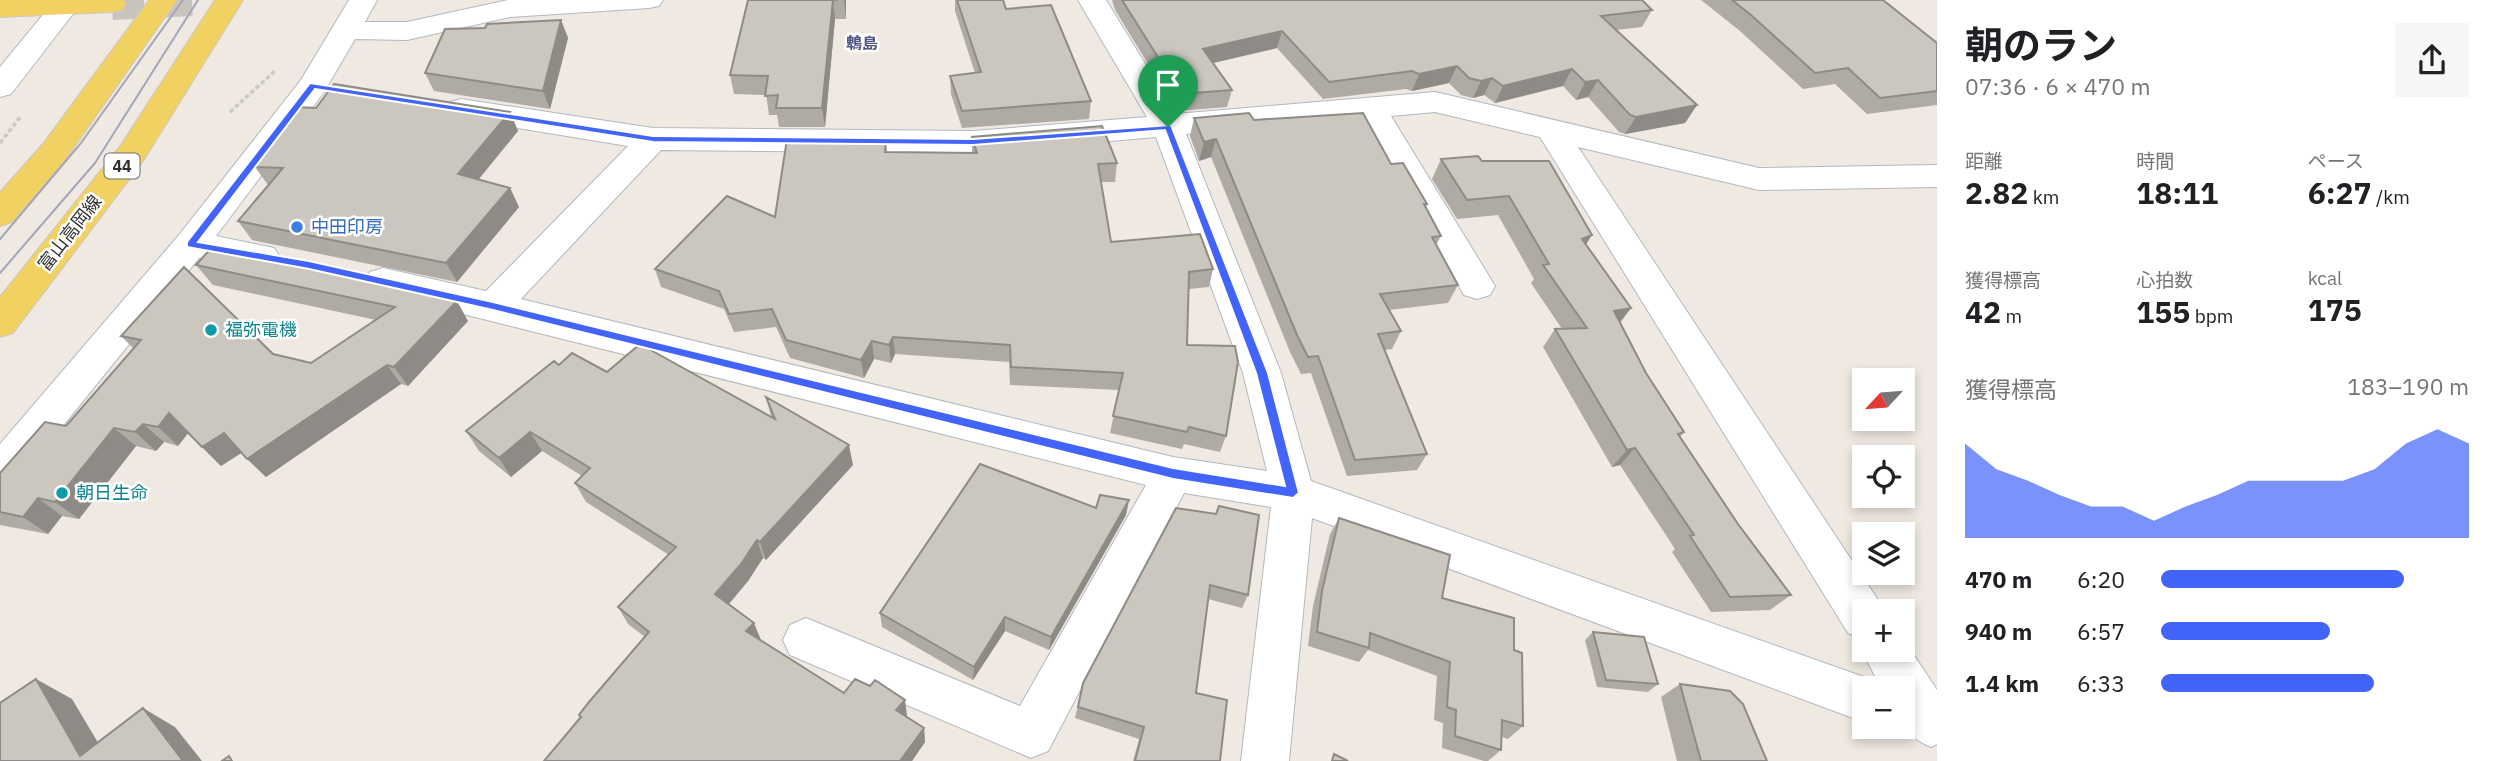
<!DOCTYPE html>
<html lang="ja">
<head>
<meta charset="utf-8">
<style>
  :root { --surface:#fff; --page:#f6f6f6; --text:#202124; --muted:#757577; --accent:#4264fb }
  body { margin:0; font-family:"IBM Plex Sans","Noto Sans JP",sans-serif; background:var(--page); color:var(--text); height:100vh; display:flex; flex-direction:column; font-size:26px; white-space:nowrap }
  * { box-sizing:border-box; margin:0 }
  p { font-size:23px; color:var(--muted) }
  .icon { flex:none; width:38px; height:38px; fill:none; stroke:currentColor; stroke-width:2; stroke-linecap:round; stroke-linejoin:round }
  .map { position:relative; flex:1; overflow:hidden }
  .panel { display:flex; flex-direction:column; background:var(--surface); width:560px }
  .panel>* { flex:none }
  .needle { width:46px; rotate:244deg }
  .buttons { position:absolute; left:1852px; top:368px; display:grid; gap:14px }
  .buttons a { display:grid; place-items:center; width:63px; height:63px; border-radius:0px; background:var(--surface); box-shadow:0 4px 10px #0003; font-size:35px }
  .pin { position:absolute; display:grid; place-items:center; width:60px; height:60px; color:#fff; margin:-72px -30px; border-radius:50% 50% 50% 0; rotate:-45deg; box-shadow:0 0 7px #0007 }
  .pin .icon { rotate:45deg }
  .round { display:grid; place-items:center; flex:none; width:74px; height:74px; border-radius:0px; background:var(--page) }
  .summary { display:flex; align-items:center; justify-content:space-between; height:119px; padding:0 28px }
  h1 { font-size:38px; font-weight:700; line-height:52px }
  .stats { display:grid; grid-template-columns:repeat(3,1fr); gap:10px; height:119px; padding:7px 28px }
  .stats div { display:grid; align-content:center }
  .stats b { font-size:30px; font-weight:700 }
  .stats small { font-size:19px; font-weight:400 }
  .stats p { font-size:19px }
  .chart { height:196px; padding:14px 28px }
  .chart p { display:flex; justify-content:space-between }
  .chart svg { width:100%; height:126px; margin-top:7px; fill:var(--accent); opacity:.7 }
  ul { padding:0 28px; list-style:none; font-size:23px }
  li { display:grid; grid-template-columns:112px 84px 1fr; align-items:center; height:52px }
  li i { height:18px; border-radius:9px; background:var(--accent) }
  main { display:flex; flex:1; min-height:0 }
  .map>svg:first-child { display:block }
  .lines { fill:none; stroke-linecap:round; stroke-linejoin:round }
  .primary-tunnel { stroke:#c8c4bd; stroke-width:32; stroke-dasharray:32 16; stroke-linecap:butt }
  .street-casing { stroke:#b4b7c1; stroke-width:2 }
  .primary-casing { stroke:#c9c9c9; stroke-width:2 }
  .path { stroke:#c9c9c9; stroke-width:3.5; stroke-dasharray:4.5 2.5; stroke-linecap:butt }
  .street { fill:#fff; fill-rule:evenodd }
  .primary { fill:#f2d163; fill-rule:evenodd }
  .tram { stroke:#a3a6b8; stroke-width:2 }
  .wall { fill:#afaba4 }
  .shaded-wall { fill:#8e8b86 }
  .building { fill:#cbc7bf; stroke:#8e8b86; stroke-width:2 }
  .route { fill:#4264fb; stroke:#fff; stroke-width:2; fill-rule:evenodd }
  .shop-dot { fill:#3f7fe0; stroke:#fff; stroke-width:2.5 }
  .culture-dot { fill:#0f9aa8; stroke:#fff; stroke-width:2.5 }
  .labels { text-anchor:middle; stroke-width:5; stroke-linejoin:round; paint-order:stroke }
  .far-neighbourhood-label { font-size:16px; font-weight:bold; fill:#4d5680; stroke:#fff }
  .shield { fill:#fff; stroke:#6d6d6d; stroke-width:2 }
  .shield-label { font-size:16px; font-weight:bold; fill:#2e2e2e }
  .shop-label { font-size:18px; fill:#366cbe; stroke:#fff; text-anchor:start }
  .street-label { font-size:18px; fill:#2e2e2e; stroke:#fff }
  .culture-label { font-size:18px; fill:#0d838f; stroke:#fff; text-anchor:start }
</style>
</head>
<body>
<main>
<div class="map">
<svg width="1937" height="761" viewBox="0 0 1937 761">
  <rect width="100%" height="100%" fill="#efe9e1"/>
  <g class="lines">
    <path class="primary-tunnel" d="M112,4L194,0"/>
    <g class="street-casing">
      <path id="street" d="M55,0H75L79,6L11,94L0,97V67Z
        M349,0H377L365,22H407L508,0H663L659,6L649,8L510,17L407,40L355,39L324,92L216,236L274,248L280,257L274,266L262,270L199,258L15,485L0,490V444L179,235L301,80Z
        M1078,0H1106L1176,114L1435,92L1759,168L1937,165V187L1759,190L1578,147L1880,603L1883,611H1864V639L1848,633L1540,137L1435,112L1391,116L1495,286L1490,295L1477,299L1464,295L1361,118L1186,134L1281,373L1311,481L1878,682L1861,649L1864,643V649H1902V637L1937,690V744L1931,747C1900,734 1902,718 1902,688H1864V722L1312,518L1289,761H1241L1271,507L1184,493L1048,751L1031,758L790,655L783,640L790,625L806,618L1020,706L1146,485L383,294L370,290L365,281L370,272L383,268L486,291L628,146L461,119L450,116L445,109L450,102L461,99L653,128L973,131L1147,117ZM1156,137L1243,373L1267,471L1173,457L521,299L661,150L973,153Z"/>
    </g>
    <g class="primary-casing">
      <path id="primary" d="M0,0H123L126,4L122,10L112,12L0,17Z
        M149,0H177L65,160L12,222L0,226V192L43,144Z
        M215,0H243L143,161L13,333L0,337V297L121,145Z"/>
    </g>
    <path class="path" d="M230,112L276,70
      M0,143L21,116"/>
    <use href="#street" class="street"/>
    <use href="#primary" class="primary"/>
    <path class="tram" d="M0,239L81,143L183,0
      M0,273L95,163L198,0"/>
  </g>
  <path class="wall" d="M748,0H846V19H835L825,127H779L777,115H769L766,95L734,94L730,75Z
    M955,0H1003L1006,9L1091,101L1089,119L962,128L951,94L950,76L975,73L955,11Z
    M1112,0H1642L1652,10L1642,27L1616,30L1697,105L1685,123L1625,134L1619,132L1588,97L1576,100L1563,86L1495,103L1484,95L1473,98L1461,95L1449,83L1412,91L1406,89L1323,99L1277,48L1213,63L1232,90L1227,107L1177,111L1115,10Z
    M1701,0H1883L1937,43V105L1867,114L1835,84L1803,89L1740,31Z
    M561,20L568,38L550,109L434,91L425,73L485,28Z
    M316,108L510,112L518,131L479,179L510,188L519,207L457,282L252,240L238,221L268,185L255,167Z
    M1194,118L1254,120L1391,164L1427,204L1426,208L1441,236L1436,245L1458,285L1448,303L1389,310L1401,331L1392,349L1384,350L1427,454L1417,470L1347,476L1311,373L1301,374L1290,352L1211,157L1199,161L1190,136Z
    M972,137L1117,163L1115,182H1101L1111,242L1213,269L1209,287L1189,289L1187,345L1226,436L1220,452L1184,444L1182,449L1110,433L1119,390L1010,385L1009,362L895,354L891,363L874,359L864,378L790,358L776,327L734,332L724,309L661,287L655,269L775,217L886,139L887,152L972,153Z
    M1441,159L1482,161L1586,245L1631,308L1620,323L1646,373L1684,432L1680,437L1738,524L1791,595L1770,610L1711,612L1672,552L1675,549L1620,465L1612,467L1543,347L1555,329H1562L1531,283L1534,279L1498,215L1457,219L1432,179Z
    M196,265L468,321L408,386L401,384L266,477L242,452L221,466L188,433L178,446L164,442L156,451L136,446L79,519L62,516L48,534L0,525V473L66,426L133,348L121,336L273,354L311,363L376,320L213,285Z
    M559,365L607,372L771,416L766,397L853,465L766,560L763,558L748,581L729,604L760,640L844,693L907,715L906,716L924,728L925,742L912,761H544L645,637L628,624L618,607L669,555L586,502L575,483L582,476L542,451L511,477L479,451L466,431Z
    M1096,508L1126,515L1049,650L1005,631L973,680L882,627L880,613Z
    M1176,508L1248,595L1242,608L1208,599L1196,693L1220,761H1133L1139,739L1075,718L1083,683Z
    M1339,518L1442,598L1514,650L1523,726L1508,739L1502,737L1501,750L1488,761H1484L1442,748L1443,723L1434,720L1437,676L1368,650L1359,662L1308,646L1313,606L1330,534Z
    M1593,632L1658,684L1648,692L1597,687L1585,640Z
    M1680,684L1767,761H1677L1661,697Z"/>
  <path class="shaded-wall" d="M833,0L835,19L825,127L822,108Z
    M844,0H846V19Z
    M561,20L568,38L550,109L543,91Z
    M1282,31L1277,48L1200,66L1203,49Z
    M1457,66L1449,83L1412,91L1419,74Z
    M1572,69L1563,86L1495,103L1503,86Z
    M1492,78L1484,95L1473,98L1481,81Z
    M1598,80L1588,97L1576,100L1585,82Z
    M1697,105L1685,123L1625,134L1636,117Z
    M510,112L518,131L468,192L458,174Z
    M1216,139L1211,157L1199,161L1204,142Z
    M510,188L519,207L457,282L446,263Z
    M1592,235L1580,254L1582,239Z
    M457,301L468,321L408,386L394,367Z
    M1631,308L1617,326L1614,311Z
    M893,337L895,354L891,363L889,345Z
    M872,341L874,359L864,378L861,360Z
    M387,365L401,384L266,477L247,459Z
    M169,413L189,432L178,446L158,427Z
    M143,424L164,442L156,451L135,432Z
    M114,428L136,446L79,519L55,502Z
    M530,432L542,451L511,477L499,458Z
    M224,433L243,452L221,466L202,447Z
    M849,445L853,465L766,560L760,542Z
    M1635,448L1620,465L1612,467L1627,450Z
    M38,498L62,516L48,534L23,517Z
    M1129,500L1126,515L1049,650L1051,637Z
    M757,540L763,558L748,581L723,611L715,594Z
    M1005,617V631L973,680L974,667Z
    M754,623L761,640L753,648L746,631Z
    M36,679L72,699L109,761L80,756Z
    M905,700L907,715L899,724L896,710Z
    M143,708L175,727L202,761H183Z
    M924,728L925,742L912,761H900Z"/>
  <path class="building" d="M748,0H837H833L822,108H776L778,95L765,96L768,76L730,75Z
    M957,0H1003L1006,9L1051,5L1091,101L962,111L950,76L981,72Z
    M1122,0H1642L1652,10L1601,16L1697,105L1636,117L1630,115L1598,80L1585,82L1572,69L1503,86L1492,78L1481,81L1469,78L1457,66L1419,74L1412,71L1329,82L1282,31L1203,49L1232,90L1181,94Z
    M1732,0H1883L1937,43V91L1880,98L1848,68L1815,73L1751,15Z
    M561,20L543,91L425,73L445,29L485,28L487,24Z
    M334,84L510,112L458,174L510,188L446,263L238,221L283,168L255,167L296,107L316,108Z
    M1249,113L1254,120L1363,113L1391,164L1403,163L1427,204H1424L1441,236L1432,237L1458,285L1380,294L1401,331L1378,334L1427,454L1355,460L1318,356L1308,357L1297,335L1216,139L1204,142L1194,118Z
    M1102,126L1117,163L1098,164L1111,242L1200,234L1213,269L1189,272L1187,345L1235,346L1238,362L1226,436L1189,427L1187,432L1113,416L1123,373L1011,367L1010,345L893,337L889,345L872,341L861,360L786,340L772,309L729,314L719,291L655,269L727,196L775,217L787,139H886L885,152L977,153L972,137Z
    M1478,156L1482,161H1549L1592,235L1582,239L1631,308L1614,311L1646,373L1684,432L1678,434L1738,524L1791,595L1730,597L1690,536L1694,535L1635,448L1627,450L1555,329L1587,328L1543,265L1549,264L1509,196L1467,200L1441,159Z
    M213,246L294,260L427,290L457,301L394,367L387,365L247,459L224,433L202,447L169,413L158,427L143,424L135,432L114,428L55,502L38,498L23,517L0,512V473L45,422L66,426L141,340L121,336L184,267L273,354L311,363L395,307L196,265Z
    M640,344L775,419L766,397L849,445L760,542L757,540L741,564L715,594L754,623L746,631L844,693L855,679L870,686L875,680L905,700L896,710L924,728L900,761H544L581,717L579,715L589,702L649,632L618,607L676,547L575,483L590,468L530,432L499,458L466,431L554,361L559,365L572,353L607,372Z
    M980,464L1096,508L1100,495L1129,500L1051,637L1005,617L974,667L880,613Z
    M1219,506L1259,515L1248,595L1210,585L1196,693L1227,700L1220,761H1135L1144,727L1078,707L1083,683L1176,508L1216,514Z
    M1339,518L1450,555L1442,598L1514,618V650L1522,653L1523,726L1502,720L1501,750L1455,736L1456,710L1447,707L1450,662L1370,633L1369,648L1317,632L1322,591Z
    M1593,632L1644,637L1658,684L1606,680Z
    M36,679L80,756L143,708L183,761H0V703Z
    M1680,684L1730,691L1743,704L1767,761H1701Z
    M1334,754L1348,761H1332Z
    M229,756L232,761H222Z"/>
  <path class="route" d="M310,83L653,136L973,139L1171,125L1268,373L1299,493L1293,498L1173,479L493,310L309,269L187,247V242ZM315,89L653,142L973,145L1165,130L1256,373L1285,486L1173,468L493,302L309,261L198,242Z"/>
  <circle class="shop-dot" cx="297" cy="227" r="7"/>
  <g class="culture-dot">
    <circle cx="211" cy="330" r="7"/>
    <circle cx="62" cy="493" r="7"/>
  </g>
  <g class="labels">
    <g class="far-neighbourhood-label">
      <text x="862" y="49">鵯島</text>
    </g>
    <rect class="shield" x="104.5" y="153.5" width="35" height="25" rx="5"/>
    <g class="shield-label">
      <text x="122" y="172">44</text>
    </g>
    <g class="shop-label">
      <text x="311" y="233">中田印房</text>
    </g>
    <g class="street-label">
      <text transform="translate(70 233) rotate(-52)" y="6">富山高岡線</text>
    </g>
    <g class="culture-label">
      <text x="225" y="336">福弥電機</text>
      <text x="76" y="499">朝日生命</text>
    </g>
  </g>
</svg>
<div class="buttons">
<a><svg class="needle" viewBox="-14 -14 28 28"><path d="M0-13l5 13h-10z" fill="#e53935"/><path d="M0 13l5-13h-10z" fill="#757577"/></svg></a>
<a><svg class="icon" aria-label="locate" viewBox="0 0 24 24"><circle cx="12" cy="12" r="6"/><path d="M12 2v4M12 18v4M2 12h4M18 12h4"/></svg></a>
<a><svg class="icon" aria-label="layers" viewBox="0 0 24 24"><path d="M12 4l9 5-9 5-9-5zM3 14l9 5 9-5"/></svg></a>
<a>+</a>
<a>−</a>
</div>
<div class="pin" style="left:1168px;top:127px;background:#1e9e55"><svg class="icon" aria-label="arrive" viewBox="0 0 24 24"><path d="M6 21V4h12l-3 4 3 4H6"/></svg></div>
</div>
<section class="panel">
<div class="summary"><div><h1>朝のラン</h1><p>07:36 · 6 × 470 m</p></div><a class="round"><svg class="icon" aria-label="share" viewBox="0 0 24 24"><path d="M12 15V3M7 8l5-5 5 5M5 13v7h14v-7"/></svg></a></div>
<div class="stats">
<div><p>距離</p><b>2.82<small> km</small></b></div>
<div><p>時間</p><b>18:11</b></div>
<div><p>ペース</p><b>6:27<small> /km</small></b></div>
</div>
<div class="stats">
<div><p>獲得標高</p><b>42<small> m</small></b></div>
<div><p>心拍数</p><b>155<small> bpm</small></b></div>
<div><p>kcal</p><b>175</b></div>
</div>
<div class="chart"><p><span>獲得標高</span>183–190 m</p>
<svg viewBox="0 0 160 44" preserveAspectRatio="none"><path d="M0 44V11L10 20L20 24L30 29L40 33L50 33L60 38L70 33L80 29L90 24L100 24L110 24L120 24L130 20L140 11L150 6L160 11V44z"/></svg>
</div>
<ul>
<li><b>470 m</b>6:20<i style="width:79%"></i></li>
<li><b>940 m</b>6:57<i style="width:55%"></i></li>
<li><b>1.4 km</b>6:33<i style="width:69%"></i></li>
</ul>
</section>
</main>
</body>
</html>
